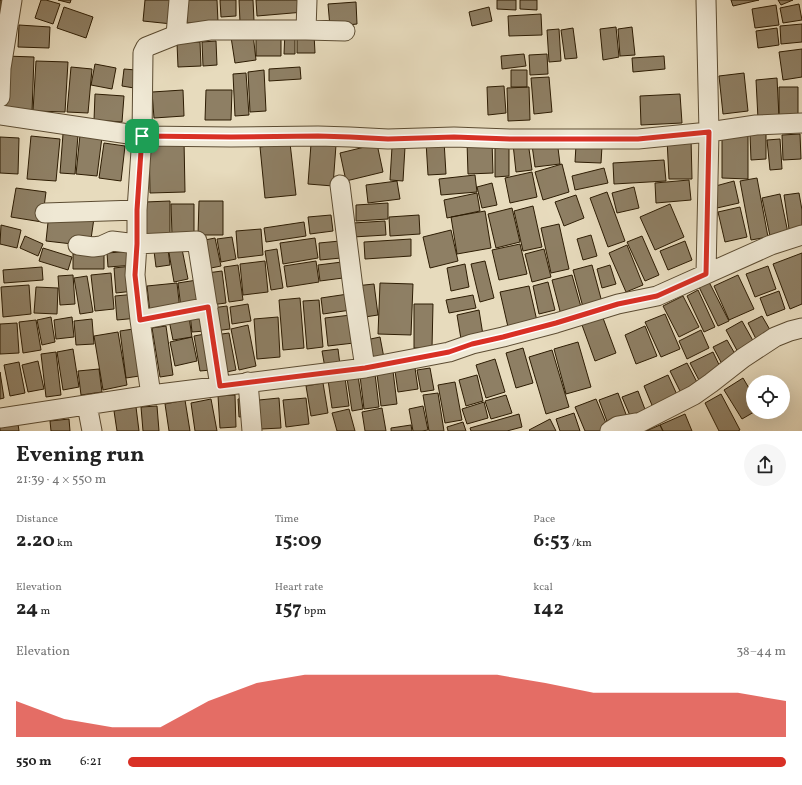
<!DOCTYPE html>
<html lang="en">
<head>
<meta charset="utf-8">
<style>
  :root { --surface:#fff; --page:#f6f6f6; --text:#222; --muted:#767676; --accent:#d93025 }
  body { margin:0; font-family:Vollkorn,serif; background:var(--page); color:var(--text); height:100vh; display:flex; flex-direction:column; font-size:15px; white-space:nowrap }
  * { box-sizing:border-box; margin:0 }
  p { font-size:13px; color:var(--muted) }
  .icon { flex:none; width:22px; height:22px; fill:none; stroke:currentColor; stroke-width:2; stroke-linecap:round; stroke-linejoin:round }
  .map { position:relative; height:431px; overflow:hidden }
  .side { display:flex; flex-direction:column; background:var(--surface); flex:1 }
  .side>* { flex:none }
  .tools { position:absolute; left:746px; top:375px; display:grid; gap:8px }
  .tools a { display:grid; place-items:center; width:44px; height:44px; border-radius:50%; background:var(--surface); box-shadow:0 4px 16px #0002; font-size:20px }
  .pin { position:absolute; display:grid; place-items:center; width:34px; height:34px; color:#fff; margin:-17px; border-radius:8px; box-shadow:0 2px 6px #0006 }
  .round { display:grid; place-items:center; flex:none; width:42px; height:42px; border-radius:21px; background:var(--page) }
  .summary { display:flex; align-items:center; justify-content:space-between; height:68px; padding:0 16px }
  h1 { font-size:22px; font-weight:700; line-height:30px }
  .figures { display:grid; grid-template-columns:repeat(3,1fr); gap:6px; height:68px; padding:4px 16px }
  .figures div { display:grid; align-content:center }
  .figures b { font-size:20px; font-weight:700 }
  .figures small { font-size:11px; font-weight:400 }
  .figures p { font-size:11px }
  .chart { height:112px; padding:8px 16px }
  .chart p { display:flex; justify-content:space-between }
  .chart svg { width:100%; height:72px; margin-top:4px; fill:var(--accent); opacity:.7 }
  ul { padding:0 16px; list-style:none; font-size:13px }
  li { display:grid; grid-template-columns:64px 48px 1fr; align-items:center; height:30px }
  li i { height:10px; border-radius:5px; background:var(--accent) }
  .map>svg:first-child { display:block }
  .building { fill:#8e7f64; stroke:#2d1c03 }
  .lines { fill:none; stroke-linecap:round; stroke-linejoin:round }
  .minor-casing { stroke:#5c4c32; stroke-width:21 }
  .minor { stroke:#efe8d4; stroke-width:19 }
  .route-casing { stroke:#fff; stroke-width:8 }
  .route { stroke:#d93025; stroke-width:5 }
</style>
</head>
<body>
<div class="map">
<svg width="802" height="431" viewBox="0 0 802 431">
  <rect width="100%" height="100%" fill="#e7dbbd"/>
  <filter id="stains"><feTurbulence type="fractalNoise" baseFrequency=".005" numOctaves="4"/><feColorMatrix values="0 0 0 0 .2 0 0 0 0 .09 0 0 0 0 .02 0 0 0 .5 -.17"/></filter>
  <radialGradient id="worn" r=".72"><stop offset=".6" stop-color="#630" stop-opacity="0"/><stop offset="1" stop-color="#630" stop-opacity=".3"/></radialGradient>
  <path class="building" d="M0,0H8L5,11L0,9Z
    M41,0H46L60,4L53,24L35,18Z
    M58,0H71L70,3Z
    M145,0H175L172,24L143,21Z
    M187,0H217L218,22L187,23Z
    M220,0H236V16L221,17Z
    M239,0H253L254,21L240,22Z
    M256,0H303L304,12L257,16Z
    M497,0H516V10L497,9Z
    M520,0H537V10L520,9Z
    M731,0H759L733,6Z
    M778,0H793L781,5Z
    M356,2L357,24L330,27L328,4Z
    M799,4L802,20L783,23L780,8Z
    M776,5L779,25L755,28L752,9Z
    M64,7L93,17L86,38L57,28Z
    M489,7L492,21L472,26L469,12Z
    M541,14L542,35L509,36L508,16Z
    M802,24V42L781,44L780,26Z
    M19,25L50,27L49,48L18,47Z
    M616,27L619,57L603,60L600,29Z
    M632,27L635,55L620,56L618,29Z
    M573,28L577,58L565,59L561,30Z
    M777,28L779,45L758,48L756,31Z
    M559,29L561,61L549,62L547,30Z
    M285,31H295V54H284Z
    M256,33H281V56H256Z
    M253,34L256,60L235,63L231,37Z
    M297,34H314L315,53H297Z
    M216,41L217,65L203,66L202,42Z
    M200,42L201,66L178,67L177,43Z
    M802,49V77L783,80L779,52Z
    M524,54L526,66L502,69L501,56Z
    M547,54L548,74L530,75L529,55Z
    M5,56L34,57L32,112L4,111Z
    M664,56L665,69L633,72L632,58Z
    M36,61L68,62L65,112L33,111Z
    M95,64L116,68L112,89L91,85Z
    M71,67L92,69L88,113L67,112Z
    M300,67L301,79L269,81V69Z
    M124,69L136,70L134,88L122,86Z
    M264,70L266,111L250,112L248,72Z
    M511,70H527V87H511Z
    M246,73L249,115L235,116L233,74Z
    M744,73L748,111L723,114L719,76Z
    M549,77L552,112L534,114L531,78Z
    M777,78L779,117L758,119L756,80Z
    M504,86L506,113L488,115L487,87Z
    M529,87L530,120L508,121L507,88Z
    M779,87H798V117H779Z
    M183,90L184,116L154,118L152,92Z
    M206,90H232L231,120H205Z
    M95,94L124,96L122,122L94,120Z
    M680,94L682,123L641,125L640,96Z
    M722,133L748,134V179L722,178Z
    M766,133V159L751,160L750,134Z
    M63,134L78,135L75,174L60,173Z
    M800,134L801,159L783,160L782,135Z
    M80,135L102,137L97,176L76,174Z
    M31,136L60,139L56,181L27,179Z
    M0,137L19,138L18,174L0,173Z
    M691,138L692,179H669L667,139Z
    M780,139L782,169L770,170L767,140Z
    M184,140L185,192L150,193L149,141Z
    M557,140L560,164L535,167L532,145Z
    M444,141L446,174L428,175L426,142Z
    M492,141L493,173L468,174L467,142Z
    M495,141H509V176L495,177Z
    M528,142L532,170L516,172L513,144Z
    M104,143L125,146L121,181L99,178Z
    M290,143L296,195L265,198L260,147Z
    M311,144L336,145L333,186L308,184Z
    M377,144L383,172L346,181L340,153Z
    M576,145L602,146L601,163L575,162Z
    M392,147H405L403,181L390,180Z
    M664,160L666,181L614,184L613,163Z
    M562,164L569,192L543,200L535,172Z
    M604,168L608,183L575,190L572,176Z
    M532,172L537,197L510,203L505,178Z
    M475,175L477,192L441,195L439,179Z
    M757,178L768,237L751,240L740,181Z
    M689,180L691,200L656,203L655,183Z
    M397,181L400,199L368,203L366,185Z
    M734,181L739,203L717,208L712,187Z
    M492,183L497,205L482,208L477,187Z
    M634,187L639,208L617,213L612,193Z
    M16,188L46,192L42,222L11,217Z
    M607,192L625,241L608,247L590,198Z
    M477,193L480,211L447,218L444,200Z
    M799,193L802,210V227L789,229L784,195Z
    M780,194L788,233L770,236L762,198Z
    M576,195L584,218L564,226L555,202Z
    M170,201V235L146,236L145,202Z
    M199,201H223V235H198Z
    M388,203V219L356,221V205Z
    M171,204H194V235H172Z
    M670,204L684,237L655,250L640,217Z
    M533,206L542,247L523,251L514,211Z
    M740,207L747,237L725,242L718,212Z
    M512,208L520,242L496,248L488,214Z
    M485,211L491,248L457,254L451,217Z
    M49,213L94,218L90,246L46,241Z
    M331,215L333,231L310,234L308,217Z
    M419,215L420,234L390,236L389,217Z
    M385,221L386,235L353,237V223Z
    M304,222L306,236L266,242L264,228Z
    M559,224L569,269L551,273L541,228Z
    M1,225L21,230L17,248L0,244Z
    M261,229L263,255L238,258L236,231Z
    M451,230L458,261L430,268L423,237Z
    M591,235L597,256L583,260L577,239Z
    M25,236L43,244L38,256L20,248Z
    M642,236L659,275L645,281L627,242Z
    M232,237L236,259L221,262L217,239Z
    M215,238L221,266L206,269L200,241Z
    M315,238L318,258L283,264L280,243Z
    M411,239V256L365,259L364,242Z
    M340,241L341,258L320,260L319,243Z
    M685,241L692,260L668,270L660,251Z
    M181,244L188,279L174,282L168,247Z
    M520,244L527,274L499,280L492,250Z
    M627,245L643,285L626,292L609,253Z
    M43,248L72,257L68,270L39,261Z
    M168,249L170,265L156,267L154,251Z
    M277,249L283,288L271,290L265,251Z
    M544,249L551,277L532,282L525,254Z
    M134,251L135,265L108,267L107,253Z
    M802,253V304L790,309L773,264Z
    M73,254H104V269H73Z
    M265,261L268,292L243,295L240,264Z
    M316,261L319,282L287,287L284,266Z
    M485,261L494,298L480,302L471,264Z
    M342,262L343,278L320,281L318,265Z
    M465,264L469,287L451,291L447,268Z
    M238,265L243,300L229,302L224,267Z
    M592,265L603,306L584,311L573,270Z
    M610,265L616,284L602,288L597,269Z
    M132,266L134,291L116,293L114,268Z
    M768,266L776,289L755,297L746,274Z
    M42,267L43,280L4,283L3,270Z
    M222,271L226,303L211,305L207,273Z
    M111,273L114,309L95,311L91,275Z
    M73,275L75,304L60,305L58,276Z
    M572,275L583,314L562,319L552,280Z
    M738,275L754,309L729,320L714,286Z
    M87,276L93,312L80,314L74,278Z
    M197,280L201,306L181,308L178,283Z
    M548,282L555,310L539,314L533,286Z
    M709,282L729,321L718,326L699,287Z
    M177,283L180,310L150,313L147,286Z
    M380,283L413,284L411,335L378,334Z
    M374,284L378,315L358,318L355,286Z
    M29,285L31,314L3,317L1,287Z
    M529,286L537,321L508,327L500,292Z
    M36,287L58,288L57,314L34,313Z
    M698,290L715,327L704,332L687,296Z
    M779,291L785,309L767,316L760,298Z
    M136,294L138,318L117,320L115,296Z
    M348,294L351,310L323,314L321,298Z
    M473,295L476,308L449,313L446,300Z
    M683,296L699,327L679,337L663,306Z
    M300,298L304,348L283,350L279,300Z
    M319,300L323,347L307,349L303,301Z
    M248,304L251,321L232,324L230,307Z
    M414,304H433L432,348H414Z
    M227,306L230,329L215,331L212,308Z
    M479,310L483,335L461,339L457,315Z
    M203,313L205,331L192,332L190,314Z
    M665,314L680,349L661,357L645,322Z
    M351,315L354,343L328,346L325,318Z
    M762,316L773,335L758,343L748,323Z
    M51,317L55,342L42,345L37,320Z
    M72,317L74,337L56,339L54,320Z
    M189,317L192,337L173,340L169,320Z
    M278,317L280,357L257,359L254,319Z
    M603,318L616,353L595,361L582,325Z
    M92,319L94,344L76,345L74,321Z
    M36,320L41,350L23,353L19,322Z
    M742,321L756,346L740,356L726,330Z
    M17,323L19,353L0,354V324Z
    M248,325L256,366L239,370L231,329Z
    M166,326L173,375L160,377L152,328Z
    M645,326L657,356L636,364L625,335Z
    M140,328L146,375L126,378L120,331Z
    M701,330L709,348L687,359L679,341Z
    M118,332L127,385L103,390L94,336Z
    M229,333L236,370L222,373L215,335Z
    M205,334L211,370L200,371L194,336Z
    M192,337L197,361L175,366L170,342Z
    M380,337L384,358L370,360L366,340Z
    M727,340L738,359L723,366L713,347Z
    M578,342L591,387L566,394L554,349Z
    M523,348L533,383L516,388L506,353Z
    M73,349L79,387L63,390L57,352Z
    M338,349L340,365L325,368L322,351Z
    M552,350L569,407L546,414L529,357Z
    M56,352L61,395L46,397L41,354Z
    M713,352L722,371L700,382L690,363Z
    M495,359L505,392L486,398L476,365Z
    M38,361L44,389L28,392L22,365Z
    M19,362L25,393L10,396L4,365Z
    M687,363L699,386L682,395L670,371Z
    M415,368L418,389L398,392L395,371Z
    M430,368L434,390L421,392L417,370Z
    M99,369L102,392L81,395L78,371Z
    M393,371L397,404L381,406L377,374Z
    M0,372L4,398L0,399Z
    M375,374L379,407L364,409L360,376Z
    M477,375L483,401L466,406L459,380Z
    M668,375L679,399L654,410L644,386Z
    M358,376L363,409L352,411L347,378Z
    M345,378L349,406L332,408L328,380Z
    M743,378L753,395V412H754L742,419L724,390Z
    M455,382L462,420L445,423L438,385Z
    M323,383L328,413L311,416L306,386Z
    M638,391L646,412L631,418L622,397Z
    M438,393L444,431H429L423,395Z
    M618,393L627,417L608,424L599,400Z
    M721,394L740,430L738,431H719L705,403Z
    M235,395L236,427L220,428L218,396Z
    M506,395L512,413L491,419L485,401Z
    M247,398L248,416L239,417L238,399Z
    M279,398L281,428L261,429L259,400Z
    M306,398L309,424L286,427L283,400Z
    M211,399L217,431H195L191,403Z
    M596,399L608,428L601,431H585L575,407Z
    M185,400L190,431H169L165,404Z
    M484,402L488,418L467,424L462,409Z
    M157,406L159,431H143L141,407Z
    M423,406L428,430L422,431H413L409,409Z
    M136,407L139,431H117L114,411Z
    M382,408L386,431H365L362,412Z
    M349,409L355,431H337L332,413Z
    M574,413L580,431H560L556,419Z
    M519,414L522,427L507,431H471L470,428Z
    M685,414L692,431H663L660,425Z
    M69,419L70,431H51L50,421Z
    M550,419L556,431H530L529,430Z
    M463,422L466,431H448L447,427Z
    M18,424L19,431H0V427Z
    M411,425L412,431H391V428Z
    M660,425L663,431H646Z"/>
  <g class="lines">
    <g class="minor-casing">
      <path id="minor" d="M706,0L709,132L706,274
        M306,30L307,0
        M176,35L179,0
        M0,97L1,68L12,0
        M0,115L142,136L231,137L318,136L350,137L388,139L454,137L510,139H638L709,132L756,125L802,123
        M340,185L353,288L365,368
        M45,213L137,210
        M78,245L93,247L101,246L112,241L137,244L197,241L220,386
        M140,320L208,307
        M248,382L252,431
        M151,395L140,320L135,275L137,244V210L142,136L143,53L146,47L176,35L210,30H306L345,31
        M87,405L92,431
        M0,418L151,395L365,368L449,352L472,344L503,337L556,323L618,304L657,296L771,245L802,235
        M610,431L618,426L641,422L694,395L711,383L743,358L775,337L790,331L802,328"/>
    </g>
    <use href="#minor" class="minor"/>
  </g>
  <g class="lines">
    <g class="route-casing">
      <path id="route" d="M709,132L706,274L657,296L618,304L556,323L503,337L472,344L449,352L365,368L220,386L208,307L140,320L135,275L137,244V210L142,136L231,137L318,136L350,137L388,139L454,137L510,139H638Z"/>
    </g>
    <use href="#route" class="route"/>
  </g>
  <rect width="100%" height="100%" filter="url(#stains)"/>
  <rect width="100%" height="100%" fill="url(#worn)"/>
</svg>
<div class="tools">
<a><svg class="icon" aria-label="locate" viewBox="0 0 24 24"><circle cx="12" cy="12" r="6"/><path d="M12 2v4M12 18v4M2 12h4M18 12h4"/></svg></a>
</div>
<div class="pin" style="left:142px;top:136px;background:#1e9e55"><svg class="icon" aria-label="arrive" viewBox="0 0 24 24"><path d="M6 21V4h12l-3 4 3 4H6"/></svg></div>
</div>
<section class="side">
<div class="summary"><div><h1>Evening run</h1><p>21:39 · 4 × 550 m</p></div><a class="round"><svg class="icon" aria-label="share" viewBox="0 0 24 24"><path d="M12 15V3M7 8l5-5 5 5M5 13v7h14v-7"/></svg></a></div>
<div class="figures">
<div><p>Distance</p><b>2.20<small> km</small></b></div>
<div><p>Time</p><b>15:09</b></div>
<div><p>Pace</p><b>6:53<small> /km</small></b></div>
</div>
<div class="figures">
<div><p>Elevation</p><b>24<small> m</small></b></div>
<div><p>Heart rate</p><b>157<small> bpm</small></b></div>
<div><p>kcal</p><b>142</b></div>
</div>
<div class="chart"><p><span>Elevation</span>38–44 m</p>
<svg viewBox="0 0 160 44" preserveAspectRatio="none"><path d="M0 44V22L10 33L20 38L30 38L40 22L50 11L60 6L70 6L80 6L90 6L100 6L110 11L120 17L130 17L140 17L150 17L160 22V44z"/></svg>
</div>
<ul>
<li><b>550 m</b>6:21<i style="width:100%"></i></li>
</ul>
</section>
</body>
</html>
